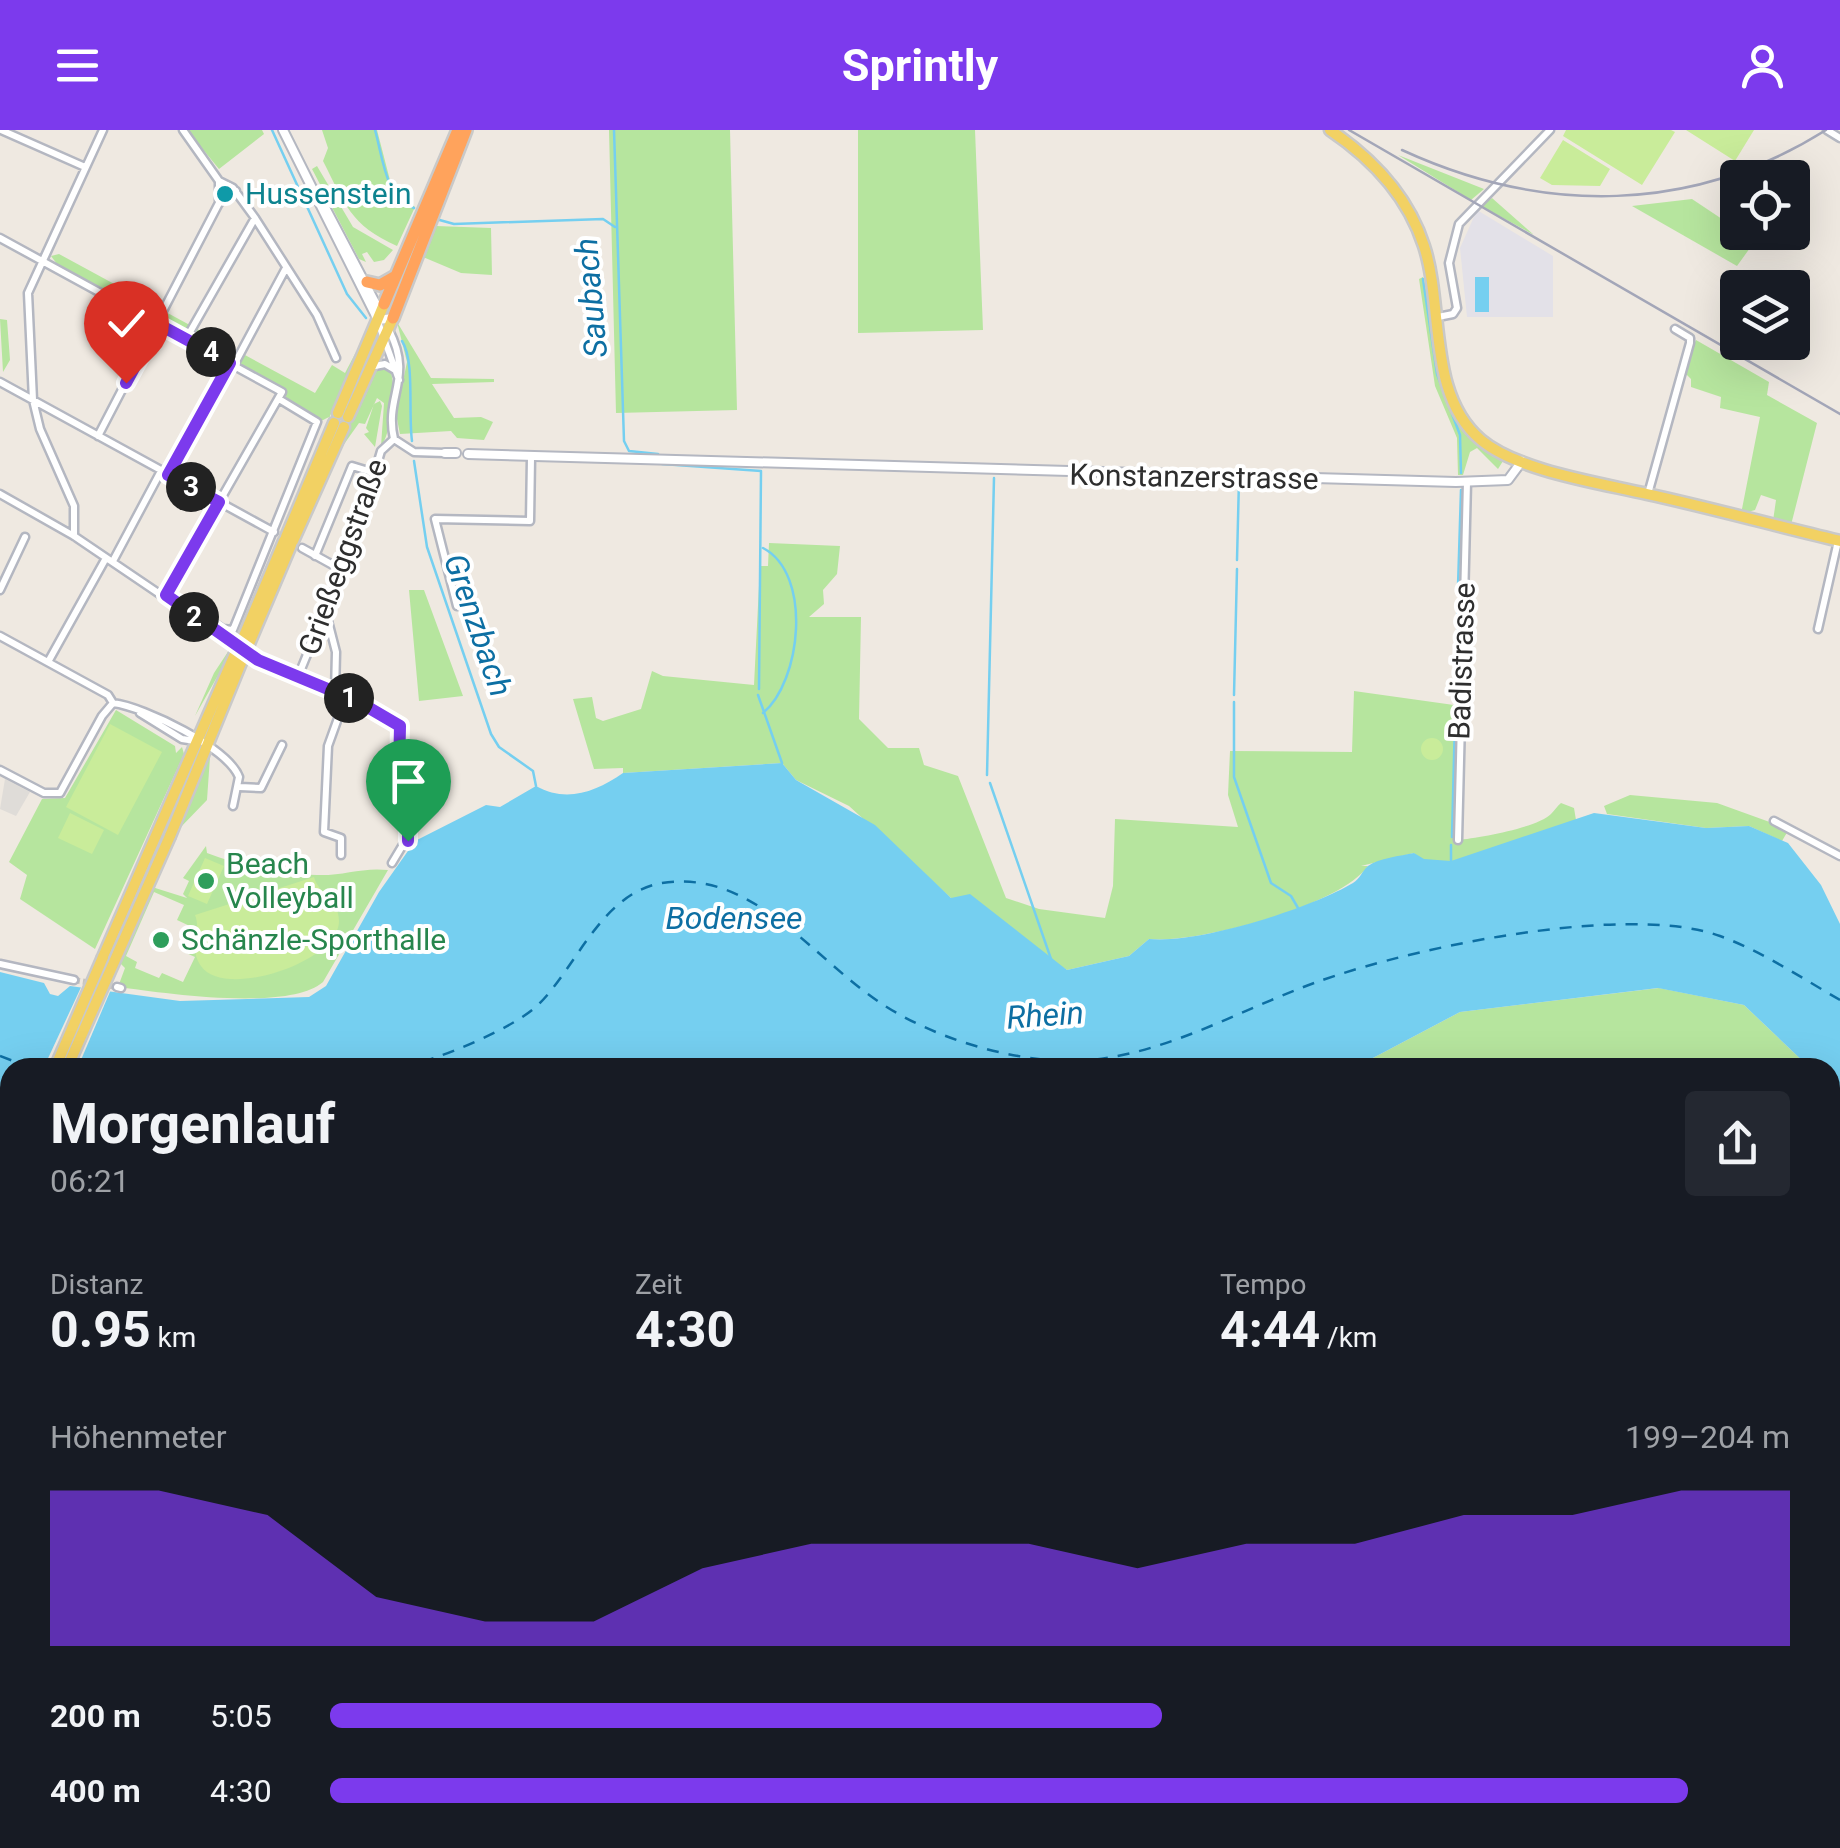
<!DOCTYPE html>
<html lang="de">
<head>
<meta charset="utf-8">
<style>
  :root { --surface:#171b24; --page:#242831; --text:#f1f3f6; --muted:#9ea1a6; --accent:#7c3aed }
  body { margin:0; font-family:Roboto,sans-serif; background:var(--page); color:var(--text); height:100vh; display:flex; flex-direction:column; font-size:38px; white-space:nowrap }
  * { box-sizing:border-box; margin:0 }
  p { font-size:32px; color:var(--muted) }
  .icon { flex:none; width:55px; height:55px; fill:none; stroke:currentColor; stroke-width:2; stroke-linecap:round; stroke-linejoin:round }
  .map { position:relative; flex:1; overflow:hidden }
  .details { position:absolute; left:0px; top:928px; width:1840px; height:792px; display:flex; flex-direction:column; background:var(--surface); border-radius:30px 30px 0 0; box-shadow:0 10px 40px #0002 }
  .details>* { flex:none }
  .controls { position:absolute; left:1720px; top:30px; display:grid; gap:20px }
  .controls a { display:grid; place-items:center; width:90px; height:90px; border-radius:10px; background:var(--surface); box-shadow:0 10px 40px #0002; font-size:50px }
  .pin { position:absolute; display:grid; place-items:center; width:85px; height:85px; color:#fff; margin:-102px -42px; border-radius:50% 50% 50% 0; rotate:-45deg; box-shadow:0 0 10px #0007 }
  .pin .icon { rotate:45deg }
  .km { position:absolute; width:50px; height:50px; margin:-25px; border-radius:50%; background:#222; color:#fff; font-size:28px; line-height:50px; text-align:center }
  .round { display:grid; place-items:center; flex:none; width:105px; height:105px; border-radius:10px; background:var(--page) }
  .summary { display:flex; align-items:center; justify-content:space-between; height:170px; padding:0 50px }
  h1 { font-size:55px; font-weight:700; line-height:75px }
  .figures { display:grid; grid-template-columns:repeat(3,1fr); gap:15px; height:170px; padding:10px 50px }
  .figures div { display:grid; align-content:center }
  .figures b { font-size:50px; font-weight:700 }
  .figures small { font-size:28px; font-weight:400 }
  .figures p { font-size:28px }
  .chart { height:280px; padding:20px 50px }
  .chart p { display:flex; justify-content:space-between }
  .chart svg { width:100%; height:180px; margin-top:10px; fill:var(--accent); opacity:.7 }
  ul { padding:0 50px; list-style:none; font-size:32px }
  li { display:grid; grid-template-columns:160px 120px 1fr; align-items:center; height:75px }
  li i { height:25px; border-radius:12px; background:var(--accent) }
  header { display:flex; justify-content:space-between; align-items:center; height:130px; padding:0 50px; background:var(--accent); color:#fff; font-size:45px; font-weight:700 }
  .map>svg:first-child { display:block }
  .industrial { fill:#e3e1e8 }
  .green { fill:#b6e59e; fill-rule:evenodd }
  .pitch { fill:#c9ec9a }
  .plaza { fill:#dfdcd8 }
  .water { fill:#75cff0 }
  .pier { fill:#efe9e1 }
  .lines { fill:none; stroke-linecap:round; stroke-linejoin:round }
  .stream { stroke:#75cff0; stroke-width:2.5 }
  .ferry { stroke:#0d6fa3; stroke-width:2.5; stroke-dasharray:12 10; stroke-linecap:butt }
  .minor-tunnel { stroke:#c8c4bd; stroke-width:6; stroke-dasharray:6 3; stroke-linecap:butt }
  .minor-casing { stroke:#b4b7c1; stroke-width:11 }
  .tertiary-casing { stroke:#b4b7c1; stroke-width:12 }
  .primary-casing { stroke:#c9c9c9; stroke-width:15 }
  .motorway-casing { stroke:#c9c9c9; stroke-width:16 }
  .minor { stroke:#fff; stroke-width:6 }
  .tertiary { stroke:#fff; stroke-width:8 }
  .primary { stroke:#f2d163; stroke-width:10 }
  .motorway { stroke:#ffa35c; stroke-width:11 }
  .rail { stroke:#a3a6b8; stroke-width:2.5 }
  .minor-bridge-casing { stroke:#b4b7c1; stroke-width:11; stroke-linecap:butt }
  .primary-bridge-casing { stroke:#c9c9c9; stroke-width:15; stroke-linecap:butt }
  .minor-bridge { stroke:#fff; stroke-width:6 }
  .primary-bridge { stroke:#f2d163; stroke-width:10 }
  .route-casing { stroke:#fff; stroke-width:20 }
  .route { stroke:#7c3aed; stroke-width:12 }
  .culture-dot { fill:#0f9aa8; stroke:#fff; stroke-width:4 }
  .leisure-dot { fill:#2e9e5b; stroke:#fff; stroke-width:4 }
  .labels { text-anchor:middle; stroke-width:8; stroke-linejoin:round; paint-order:stroke }
  .culture-label { font-size:30px; fill:#0d838f; stroke:#fff; text-anchor:start }
  .street-label { font-size:30px; fill:#2e2e2e; stroke:#fff }
  .leisure-label { font-size:30px; fill:#27864d; stroke:#fff; text-anchor:start }
  .water-label { font-size:32px; font-style:italic; fill:#0d6fa3; stroke:#fff }
</style>
</head>
<body>
<header><svg class="icon" aria-label="menu" viewBox="0 0 24 24"><path d="M4 6h16M4 12h16M4 18h16"/></svg>Sprintly<svg class="icon" aria-label="person" viewBox="0 0 24 24"><circle cx="12" cy="8" r="4"/><path d="M4 21q1-7 8-7t8 7"/></svg></header>
<div class="map">
<svg width="1840" height="1718" viewBox="0 0 1840 1718">
  <rect width="100%" height="100%" fill="#efe9e1"/>
  <path class="industrial" d="M1477,80L1553,126V187H1467L1460,118Z"/>
  <path class="green" d="M187,0H262L264,4L219,39Z
    M322,0H377L392,58L355,66L351,77L399,66L415,77L397,116C350,95 345,74 323,31L328,18Z
    M609,0H730L737,280L616,283Z
    M858,0H975L983,200L858,203Z
    M1398,25L1484,59L1471,70Z
    M317,36L353,97L393,120L384,130L374,132L367,122L362,124L366,132L359,129L312,39Z
    M1492,68L1534,105L1481,76Z
    M1692,69L1755,111L1737,136L1632,76Z
    M436,96L491,98L492,145L461,143L423,127Z
    M59,124L315,263L332,235L345,243L356,222L242,503L195,586L214,543L241,502L329,287L319,292L287,272L285,261L57,134L51,126Z
    M1423,147L1450,277L1460,296L1503,331L1498,339L1477,318L1470,322L1463,345H1458L1457,308L1435,256L1419,149Z
    M0,189L7,190L10,230L3,242Z
    M397,192L431,248L494,249V252L432,254L454,288L481,287L493,292L484,310L457,308L451,301L400,304L396,284L407,232Z
    M1696,210L1769,252L1767,265L1817,293L1791,395L1773,391L1776,370L1761,365L1755,380L1741,384L1760,287L1720,278L1721,267L1691,257V249L1682,240Z
    M382,237L389,239C398,251 391,305 381,316L384,273L377,268L365,294L359,293L335,327L233,566L325,343L376,241Z
    M380,271L382,276L375,317L364,304L369,302L366,298L374,274Z
    M769,413L840,416L837,444L823,460L824,474L809,487H861L859,589L888,618H919L924,635L958,646L1006,768L1039,779L1105,788L1113,756L1115,689L1238,697L1228,665L1230,621L1352,622L1354,561L1461,576L1458,710C1478,708 1537,698 1551,684C1555,680 1557,676 1561,673L1574,678L1579,708L1424,738L1414,723L1361,736H1368C1340,776 1198,814 1149,809L1129,826L1067,840L951,768L849,676L796,650L782,633L623,643V638L594,639L573,569L592,567L596,588L603,591L641,579L652,541L663,546L754,555L760,436H768Z
    M409,460H424L463,566L419,571Z
    M116,580L175,616L176,623L182,617L184,624L95,819L20,769L27,745L9,732L42,669L65,668Z
    M210,627L207,670L178,700L205,629Z
    M1630,665L1717,673L1789,699L1782,711L1749,696L1706,698L1607,684L1604,676Z
    M206,716L207,723C241,736 281,745 317,745C343,746 362,737 388,740L323,852C288,882 164,863 118,857L125,838L119,832L152,757L187,768L183,764L189,751L183,748ZM154,762L184,775L177,790L194,798L184,822L195,827L183,852L162,843L159,848L135,838L137,832L126,826Z
    M1659,858L1744,875L1809,937L1354,938L1460,882Z
    M1830,957L1840,965V1094L1830,1108Z
    M10,1130V1199L0,1173V1133Z
    M1840,1130V1718H1158L1149,1710H1830V1142Z"/>
  <path class="pitch" d="M1566,0H1671L1675,2L1642,55L1563,6Z
    M1686,0H1754L1735,31Z
    M1563,10L1610,39L1600,56L1552,55L1540,48Z
    M110,594L162,622L118,705L66,677Z
    M1421 619a11 11 0 1 1 22 0a11 11 0 1 1-22 0Z
    M70,683L104,700L92,724L58,708Z
    M205,728L224,736L207,774L188,766Z
    M314,747C319,765 339,769 339,791C339,832 224,870 201,836C188,818 202,802 195,785Z"/>
  <path class="plaza" d="M5,649L30,662L16,686L0,679Z"/>
  <path class="water" d="M1475,147H1489V182H1475Z
    M782,633L796,650L875,695L951,768L970,764L1067,840L1129,826L1149,809C1198,814 1309,779 1353,753C1360,749 1362,741 1368,736C1379,728 1400,726 1414,723L1424,729L1451,731L1594,683L1706,698L1749,696L1788,713L1821,755L1840,794V965L1830,957V938L1809,937L1744,875L1658,858L1460,882L1354,938H10V1053L0,1047V842L44,853L50,864L58,866L70,856L180,871L309,867L326,856L379,762L415,711L486,675L500,677L536,656C566,673 596,662 623,643Z"/>
  <path class="pier" d="M83,853L112,857L78,937H44Z"/>
  <g class="lines">
    <path class="stream" d="M272,0L347,164L366,188
      M375,0C383,28 385,68 414,78
      M614,0L624,311L629,321L658,324
      M436,89L454,94L603,89L615,97
      M1423,149L1437,244L1460,305L1461,343
      M402,211C415,231 408,282 412,311
      M414,331L427,417L491,604L499,617L533,641L536,656
      M662,334L761,341L759,559
      M763,418C813,444 801,552 763,583
      M1237,430L1239,350
      M1458,457L1461,360
      M758,565L782,633
      M1234,565L1237,439
      M1234,572V647L1271,753L1291,766L1298,778
      M987,645L994,348
      M990,653L1051,829
      M1452,707L1458,470
      M1451,715V731
      M1830,1415L1840,1422
      M1830,1599H1840
      M1347,1710L1355,1718
      M1281,1718L1290,1710"/>
    <path class="ferry" d="M0,926L32,938
      M401,938C436,930 514,899 539,874C577,836 602,763 662,753C752,739 811,826 879,872C931,907 1006,930 1068,931C1149,931 1222,889 1296,860C1390,821 1624,771 1720,806C1761,821 1802,848 1840,870"/>
    <path class="minor-tunnel" d="M74,850L117,857"/>
    <g class="minor-casing">
      <path id="minor" d="M1,0L85,37
        M183,0L219,51L233,58L255,88L317,185L336,228
        M1827,0L1840,8
        M219,73L236,61
        M0,108L282,262L166,465
        M1438,187L1453,184L1457,178L1449,133L1459,94L1550,0
        M378,192L399,250
        M389,200C414,249 384,266 394,309L414,322L445,323
        M186,209L255,88
        M234,235L286,138
        M370,237L385,234L395,240
        M0,252L274,402
        M98,306L219,73V51
        M168,345L230,233
        M0,364L74,406L226,509
        M1648,364L1690,213V208L1675,199
        M74,406V376L40,299L33,270L28,163L103,0
        M302,418L340,439
        M315,426L352,336L375,343
        M113,431L161,341
        M0,460L25,407
        M457,476L435,389L530,391L531,328
        M187,482L193,479L223,499L233,500L317,292L279,269
        M326,483L336,522L335,563
        M1818,499L1838,411
        M0,506L108,565L113,573C145,577 228,618 239,647L233,676
        M251,525C298,555 352,568 400,596L399,642L410,703L392,733
        M48,532L106,428
        M297,549L356,405L381,321L394,309
        M140,583L182,609L195,611
        M0,640L44,663H60L102,586L113,573
        M240,657L261,658L282,615
        M1774,691L1840,726
        M1458,710L1467,352
        M341,725V708L324,702L328,616L346,566
        M0,834L74,850
        M117,857L121,858
        M0,1500L10,1508
        M0,1606L10,1604
        M237,1710L247,1718
        M475,1710L484,1718
        M789,1710L792,1718
        M972,1710L976,1718
        M188,1718L195,1710
        M458,1718L466,1710
        M735,1718L756,1710"/>
    </g>
    <g class="tertiary-casing">
      <path id="tertiary" d="M283,0L378,190L393,188
        M319,66L380,182
        M445,323H456
        M468,324L1456,352L1508,350L1522,331"/>
    </g>
    <g class="primary-casing">
      <path id="primary" d="M1330,0C1373,29 1408,66 1424,116C1444,177 1427,265 1481,310C1518,341 1600,353 1647,364C1712,378 1776,396 1840,411
        M338,283L384,174
        M348,287L393,188
        M286,407L334,293
        M293,411L344,297
        M241,513L284,411
        M248,516L291,415
        M170,706L243,528
        M103,827L235,524
        M0,1064L10,1040
        M0,1090L10,1067
        M8,1113L10,1114
        M0,1185L10,1205
        M0,1208L10,1222
        M0,1222L10,1234
        M0,1238L10,1247
        M669,1710L674,1718
        M679,1710L684,1718"/>
    </g>
    <g class="motorway-casing">
      <path id="motorway" d="M367,152L380,155L394,147
        M384,174L458,0
        M393,188L466,0"/>
    </g>
    <use href="#minor" class="minor"/>
    <use href="#tertiary" class="tertiary"/>
    <use href="#primary" class="primary"/>
    <use href="#motorway" class="motorway"/>
    <path class="rail" d="M1349,0L1840,284
      M1402,20C1543,85 1693,84 1826,0"/>
    <g class="minor-bridge-casing">
      <path id="minor-bridge" d="M226,509L251,525"/>
    </g>
    <g class="primary-bridge-casing">
      <path id="primary-bridge" d="M55,938L103,827
        M67,938L170,706
        M0,1103L1,1089"/>
    </g>
    <use href="#minor-bridge" class="minor-bridge"/>
    <use href="#primary-bridge" class="primary-bridge"/>
  </g>
  <g class="lines">
    <g class="route-casing">
      <path id="route" d="M126,253L158,194L230,233L168,345L219,372L166,465L258,530L359,572L400,596L399,642L408,671V711"/>
    </g>
    <use href="#route" class="route"/>
  </g>
  <circle class="culture-dot" cx="225" cy="64" r="10"/>
  <g class="leisure-dot">
    <circle cx="206" cy="751" r="10"/>
    <circle cx="161" cy="810" r="10"/>
  </g>
  <g class="labels">
    <g class="culture-label">
      <text x="245" y="74">Hussenstein</text>
    </g>
    <g class="street-label">
      <text transform="translate(1194 347) rotate(1)" y="10">Konstanzerstrasse</text>
      <text transform="translate(343 427) rotate(-70)" y="10">Grießeggstraße</text>
      <text transform="translate(1462 531) rotate(-88)" y="10">Badistrasse</text>
    </g>
    <g class="leisure-label">
      <text x="226" y="744">Beach<tspan x="226" dy="34">Volleyball</tspan></text>
      <text x="181" y="820">Schänzle-Sporthalle</text>
    </g>
    <g class="water-label">
      <text transform="translate(591 168) rotate(-95)" y="11">Saubach</text>
      <text transform="translate(478 495) rotate(71)" y="11">Grenzbach</text>
      <text x="734" y="799">Bodensee</text>
      <text transform="translate(1045 885) rotate(-4)" y="11">Rhein</text>
    </g>
  </g>
</svg>
<div class="controls">
<a><svg class="icon" aria-label="locate" viewBox="0 0 24 24"><circle cx="12" cy="12" r="6"/><path d="M12 2v4M12 18v4M2 12h4M18 12h4"/></svg></a>
<a><svg class="icon" aria-label="layers" viewBox="0 0 24 24"><path d="M12 4l9 5-9 5-9-5zM3 14l9 5 9-5"/></svg></a>
</div>
<div class="pin" style="left:408px;top:711px;background:#1e9e55"><svg class="icon" aria-label="arrive" viewBox="0 0 24 24"><path d="M6 21V4h12l-3 4 3 4H6"/></svg></div>
<div class="pin" style="left:126px;top:253px;background:#d93025"><svg class="icon" aria-label="check" viewBox="0 0 24 24"><path d="M5 12l5 5 9-10"/></svg></div>
<b class="km" style="left:349px;top:568px">1</b>
<b class="km" style="left:194px;top:487px">2</b>
<b class="km" style="left:191px;top:357px">3</b>
<b class="km" style="left:211px;top:222px">4</b>
<section class="details">
<div class="summary"><div><h1>Morgenlauf</h1><p>06:21</p></div><a class="round"><svg class="icon" aria-label="share" viewBox="0 0 24 24"><path d="M12 15V3M7 8l5-5 5 5M5 13v7h14v-7"/></svg></a></div>
<div class="figures">
<div><p>Distanz</p><b>0.95<small> km</small></b></div>
<div><p>Zeit</p><b>4:30</b></div>
<div><p>Tempo</p><b>4:44<small> /km</small></b></div>
</div>
<div class="chart"><p><span>Höhenmeter</span>199–204 m</p>
<svg viewBox="0 0 160 44" preserveAspectRatio="none"><path d="M0 44V6L10 6L20 12L30 32L40 38L50 38L60 25L70 19L80 19L90 19L100 25L110 19L120 19L130 12L140 12L150 6L160 6V44z"/></svg>
</div>
<ul>
<li><b>200 m</b>5:05<i style="width:57%"></i></li>
<li><b>400 m</b>4:30<i style="width:93%"></i></li>
</ul>
</section>
</div>
</body>
</html>
